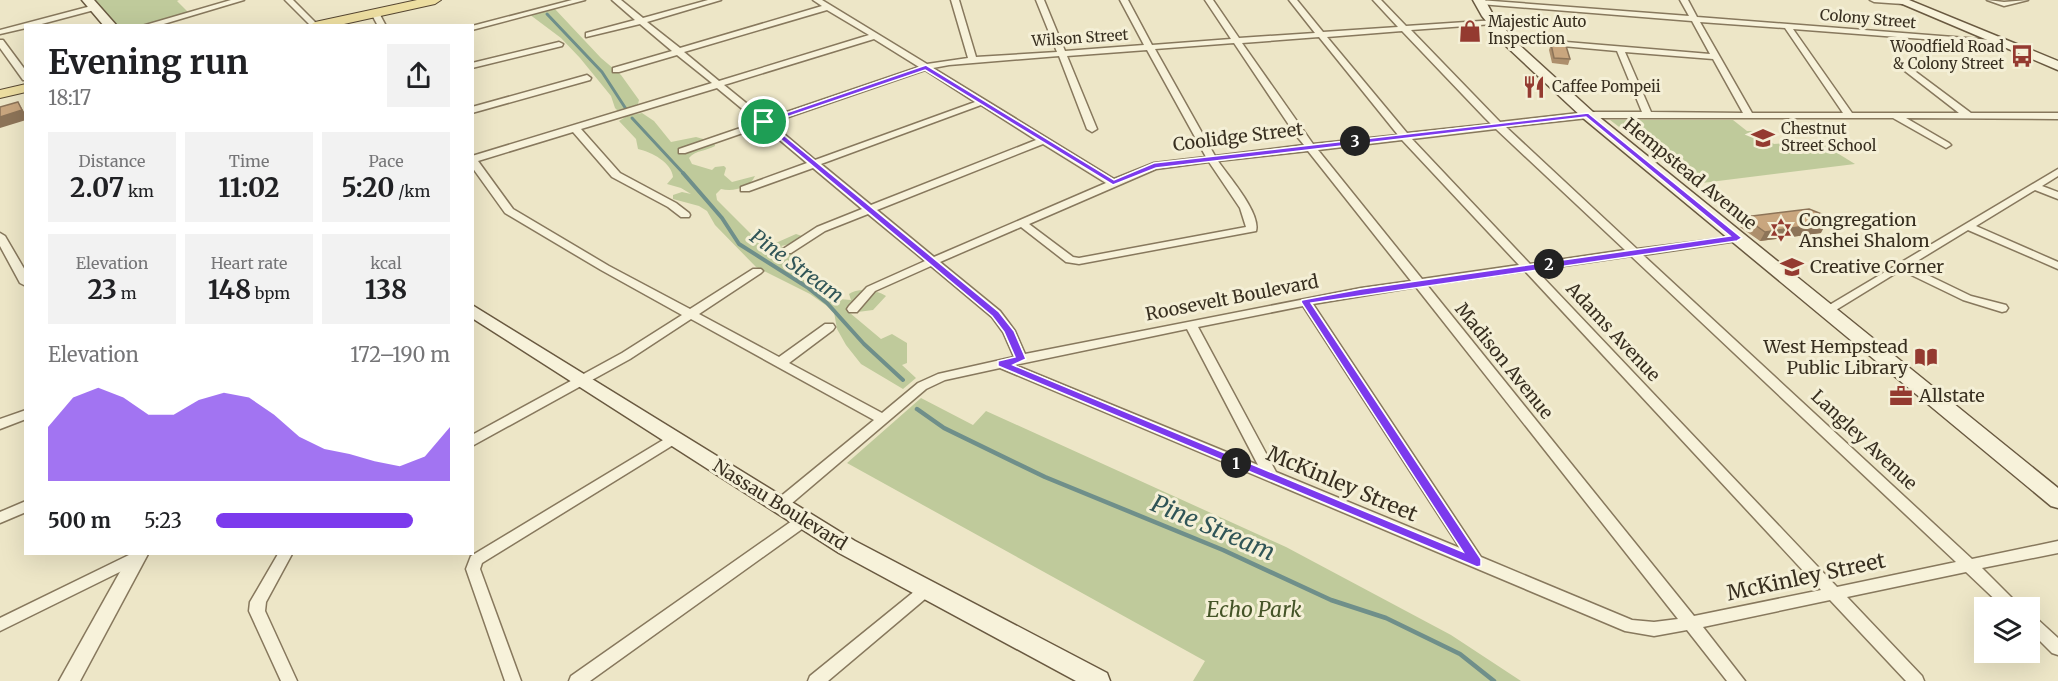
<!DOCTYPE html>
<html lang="en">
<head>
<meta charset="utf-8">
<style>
  :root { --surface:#fff; --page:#f2f2f2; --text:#202124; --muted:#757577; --accent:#7c3aed }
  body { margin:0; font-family:Merriweather,serif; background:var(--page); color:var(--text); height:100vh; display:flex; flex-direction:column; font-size:22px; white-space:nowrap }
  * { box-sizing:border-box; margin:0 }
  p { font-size:20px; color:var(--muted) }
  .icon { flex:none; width:33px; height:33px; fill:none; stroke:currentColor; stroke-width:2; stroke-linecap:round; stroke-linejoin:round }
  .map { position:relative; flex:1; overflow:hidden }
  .panel { position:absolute; left:24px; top:24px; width:450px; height:531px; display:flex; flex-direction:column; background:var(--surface); border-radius:0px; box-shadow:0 6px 24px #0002 }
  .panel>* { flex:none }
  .buttons { position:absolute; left:1974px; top:597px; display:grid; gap:12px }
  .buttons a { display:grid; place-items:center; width:66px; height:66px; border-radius:0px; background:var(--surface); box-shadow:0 6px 24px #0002; font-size:30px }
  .pin { position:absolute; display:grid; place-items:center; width:51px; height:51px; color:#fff; margin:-26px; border:3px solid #fff; border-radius:50%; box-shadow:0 2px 6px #0007 }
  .km { position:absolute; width:30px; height:30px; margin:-15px; border-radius:50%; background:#222; color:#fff; font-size:16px; line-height:30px; text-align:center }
  .round { display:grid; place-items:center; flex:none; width:63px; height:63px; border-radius:0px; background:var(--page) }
  .summary { display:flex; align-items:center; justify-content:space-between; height:102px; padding:0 24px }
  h1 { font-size:33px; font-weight:700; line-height:45px }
  .figures { display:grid; grid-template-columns:repeat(3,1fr); gap:9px; height:102px; padding:6px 24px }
  .figures div { display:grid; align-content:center; border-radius:0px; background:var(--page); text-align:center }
  .figures b { font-size:26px; font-weight:700 }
  .figures small { font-size:16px; font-weight:400 }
  .figures p { font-size:16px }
  .chart { height:168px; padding:12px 24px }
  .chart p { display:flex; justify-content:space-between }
  .chart svg { width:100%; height:108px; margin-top:6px; fill:var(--accent); opacity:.7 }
  ul { padding:0 24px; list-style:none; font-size:20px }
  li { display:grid; grid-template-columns:96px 72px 1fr; align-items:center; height:45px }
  li i { height:15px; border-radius:8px; background:var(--accent) }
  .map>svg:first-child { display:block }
  .green { fill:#bfca9b }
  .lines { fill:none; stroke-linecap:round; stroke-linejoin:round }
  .stream-far2 { stroke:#6f8f8a; stroke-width:3 }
  .stream-far1 { stroke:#6f8f8a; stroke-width:4 }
  .stream { stroke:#6f8f8a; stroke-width:4.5 }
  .minor-casing { stroke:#87785d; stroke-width:3 }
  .tertiary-casing { stroke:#87785d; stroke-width:3 }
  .secondary-casing { stroke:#695940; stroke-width:3 }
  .primary-casing { stroke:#564631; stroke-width:2 }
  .minor { fill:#f7f2da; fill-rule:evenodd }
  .tertiary { fill:#f7f2da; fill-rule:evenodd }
  .secondary { fill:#f7f2da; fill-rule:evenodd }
  .primary { fill:#eddea1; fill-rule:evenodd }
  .wall { fill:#ad8f6c }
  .shaded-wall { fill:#8d7458 }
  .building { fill:#c9a67e; stroke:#8d7458; stroke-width:1.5 }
  .route { fill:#7c3aed; stroke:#fff; stroke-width:1.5; fill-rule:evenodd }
  .labels { text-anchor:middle; stroke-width:6; stroke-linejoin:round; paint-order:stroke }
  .far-street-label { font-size:15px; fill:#382f20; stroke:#f4efd6 }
  .far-poi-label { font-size:15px; fill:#382f20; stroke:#f4efd6; text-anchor:start }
  .street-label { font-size:18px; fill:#382f20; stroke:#f4efd6 }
  .poi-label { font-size:18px; fill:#382f20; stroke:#f4efd6; text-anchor:start }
  .water-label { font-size:20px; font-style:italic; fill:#305557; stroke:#f4efd6 }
  .near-street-label { font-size:21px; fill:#382f20; stroke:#f4efd6 }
  .near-park-label { font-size:21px; font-style:italic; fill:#445427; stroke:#f4efd6 }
  .near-water-label { font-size:24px; font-style:italic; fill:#305557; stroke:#f4efd6 }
</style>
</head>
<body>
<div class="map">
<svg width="2058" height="681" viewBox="0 0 2058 681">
  <rect width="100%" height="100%" fill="#ede6c7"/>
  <path class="green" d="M94,0H179L177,1L189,13L141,25H117Z
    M554,8L601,58L621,75L639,100L638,104L619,112L615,108L611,96L580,58L561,38L529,14Z
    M642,113L654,121L671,142L696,137L714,142L715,146C707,151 695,150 689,158L692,164L712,170L715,167L724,166L726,168L724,175L732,182L755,176C750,188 733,192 721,189L716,194L717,200L760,243L778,242L796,234L802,236L796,243L781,246L796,256L795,259L785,263L822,285L839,299L851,300L849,294C858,287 877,290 886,296L873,310L850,313L881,339L892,334L907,343V363L902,365L916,378L903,389L861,364L846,345L837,329L834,312L827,306L810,294L756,267L715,225L707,211L699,206L673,199V195L682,192L691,194L681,188L667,184L673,177C672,163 652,152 638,149L636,139L619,121L627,116Z
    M1610,120H1733L1747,131H1753L1774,144L1816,140L1855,164L1694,184Z
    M921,398L973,425L986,411L1286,547L1451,635L1521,681H1193L1205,661L847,463Z"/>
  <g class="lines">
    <path class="stream-far2" d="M547,14L602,72L626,109
      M632,118L684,174"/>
    <path class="stream-far1" d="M683,173L722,218L739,244L807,287L827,303L864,344L903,380"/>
    <path class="stream" d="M917,409L944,428L1045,477L1223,550L1331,600L1386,618L1460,654L1494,681"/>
    <g class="minor-casing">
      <path id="minor" d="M231,0H244L157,26H142Z
        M285,0H293L319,26H311Z
        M572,0H585L472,30V26Z
        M612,0H621L643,18L708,0H721L647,22L680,48L822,6L813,0H822L927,64L968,58L951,0H959L976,57L1057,52L1036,0H1044L1065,51L1144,45L1120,0H1128L1152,45L1231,39L1205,0H1213L1239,38L1315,33L1289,0H1297L1323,32L1398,27L1373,0H1381L1406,26L1496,20V24H1493L1411,30L1500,122L1588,112H1642L1617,51L1508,41H1505V37L1710,54L1692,21L1480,4L1476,2L1479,0L1689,16L1680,0H1688L1697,17L2005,41L2006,43L2002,45L1793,29L1852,113H1959L1901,68L1900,66L1904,63L1971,113H2058V119L1906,118L1949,143L1951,145L1946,148L1893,118H1588L1506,127L1637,249L1741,236L1742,238L1741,240L1737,241L1643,255L1972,559L2058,541V553L1982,568L2022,608H2004L1966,572L1847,597L1922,676L1924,681H1906L1830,600L1703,627L1745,681H1727L1687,630L1654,636L1625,631L1000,368L945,380L926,389L785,509L780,510L775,509L773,505L775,501L874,420L691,319L630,359L472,446V435L622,353L682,315L601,270L505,213L472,167V156L712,83L677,55L619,72H613V68L672,51L640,24L586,37V33L635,20ZM827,10L869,35L719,81L684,52ZM1700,22L1785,28L1843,113H1752ZM1402,31L1484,117L1491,124L1407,133L1327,37ZM1319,37L1398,135L1313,144L1242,43ZM874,39L919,67L766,119L724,85ZM1234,43L1295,134L1304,145L1215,156L1155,49ZM1147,50L1206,157L1154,163L1114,179L933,68L949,65L1059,56L1087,129L1092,132L1097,129L1067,56ZM1625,52L1713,59L1743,113L1651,112ZM925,70L975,102L815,160L771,123ZM717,88L758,122L679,149V153H685L763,126L807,163L741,187V191H749L813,168L862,209L817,227L783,249L782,251L783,253H791L825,231L868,214L925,261L867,287L849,306L847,309L849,312H857L875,291L931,266L992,317L1003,332L1014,357L938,374L918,383L882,413L789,363L833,330L835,327L833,324H825L779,357L699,314L761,273L763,271L761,269H753L690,309L609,266L513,209L478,161L573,132L612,177L668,207L681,217H689L690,215L689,213L676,203L620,173L581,129ZM981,105L1036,140L871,205L821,164ZM1496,129L1625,250L1530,264L1412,139ZM1402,140L1519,265L1422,279L1318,150ZM1043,144L1106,183L934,257L877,210ZM1308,151L1411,281L1361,288L1025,354L1015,331L1000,311L940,262L1021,227L1066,262L1079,264L1256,231C1261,213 1229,177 1218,161ZM1209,162L1240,208L1246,227L1079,258L1073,257L1029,224L1156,169ZM1631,256L1956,562L1837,587L1536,270ZM1525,271L1821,590L1694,616L1427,285ZM1416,287L1678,619L1654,622L1632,620L1481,557L1313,304ZM1303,306L1460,548L1276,472L1198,327ZM1187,329L1258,465L1015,365Z
        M1870,0H1904L1907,2L1903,4L1874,2Z
        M1987,0L2004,2L2028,0L2004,6Z
        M95,5L99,7L98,9L34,26H26V28L0,34V30Z
        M372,11H378L386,26H378L371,13Z
        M0,40H3L26,71V80H23L0,48Z
        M559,42L563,44L562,46L472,68V63Z
        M587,75L591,78L590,80L472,113V107Z
        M2058,169V176L2042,186L2058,192V199L2035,190L1976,226L2058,262V269L1968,230L1909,266L1971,296L2006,305L2008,308L2006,311L2002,312L1963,300L1901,270L1831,313H1823L1821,310Z
        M0,233L5,236L26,272V286L20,283L0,246Z
        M26,410V419L0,429V419Z
        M673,434L678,436L680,439L678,442L482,563L480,569L521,681H505L466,569L471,556Z
        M26,501V512L0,523V512Z
        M804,515L809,516L811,520L809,524L590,681H569L571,676L799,516Z
        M131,554H143L144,557L142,561L0,631V618Z
        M278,554H292L266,602L265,611L297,681H281L249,611L250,602Z
        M926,584L931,586L934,590L931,594L828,681H808L810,676L921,586Z
        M2030,616L2035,617L2058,638V655L2052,653L2030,631Z"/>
    </g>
    <g class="tertiary-casing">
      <path id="tertiary" d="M130,554H148L80,681H59Z"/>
    </g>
    <g class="secondary-casing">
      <path id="secondary" d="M82,0H94L117,26H104Z
        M1473,0H1485L1492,13L1516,42L1593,112L2058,488V508L2051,506L1583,118L1507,47L1482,16Z
        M1893,0H1909L2058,61V70Z
        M472,305L855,541L1107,673L1110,681H1076L839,553L472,318Z"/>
    </g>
    <g class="primary-casing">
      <path id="primary" d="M417,0H441L435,4L335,26H309L315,22Z
        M26,84V92L0,98V90Z"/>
    </g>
    <use href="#minor" class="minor"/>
    <use href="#tertiary" class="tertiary"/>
    <use href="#secondary" class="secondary"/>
    <use href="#primary" class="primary"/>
  </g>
  <path class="wall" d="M1551,44L1570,59L1568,65L1552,63L1549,50Z
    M1744,217L1821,233L1760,241L1740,227Z"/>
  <path class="shaded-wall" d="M18,102L26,115V120L0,128V117Z
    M1826,223L1821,233L1760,241L1765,232Z"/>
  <path class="building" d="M1551,44L1566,46L1570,59L1554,58Z
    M18,102L22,110L0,117V107Z
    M1809,209L1822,214L1826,223L1765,232L1744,217Z"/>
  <path class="route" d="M926,65L1114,180L1154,163L1588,113L1742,238L1737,241L1311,303L1481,559V566L1477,567L998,366V361L1015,357L1004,332L992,316L760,122ZM925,70L1113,185L1156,168L1586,117L1730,236L1361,289L1302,300L1301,302L1463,552L1013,365L1026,359L1014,331L999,312L769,123Z"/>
  <defs>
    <g id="shop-bare" transform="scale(1.8)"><path d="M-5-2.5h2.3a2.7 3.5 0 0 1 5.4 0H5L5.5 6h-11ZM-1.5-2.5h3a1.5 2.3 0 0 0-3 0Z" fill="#943a30" stroke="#f4efd6" stroke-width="2.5" paint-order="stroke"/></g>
    <g id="bus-bare" transform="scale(1.8)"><path d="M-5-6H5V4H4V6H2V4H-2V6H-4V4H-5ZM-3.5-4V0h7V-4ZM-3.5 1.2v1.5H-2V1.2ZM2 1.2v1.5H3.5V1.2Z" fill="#943a30" stroke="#f4efd6" stroke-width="2.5" paint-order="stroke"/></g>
    <g id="restaurant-bare" transform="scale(1.8)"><path d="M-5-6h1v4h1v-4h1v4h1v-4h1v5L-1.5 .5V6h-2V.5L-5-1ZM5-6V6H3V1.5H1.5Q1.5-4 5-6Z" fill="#943a30" stroke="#f4efd6" stroke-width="2.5" paint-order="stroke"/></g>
    <g id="school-bare" transform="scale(1.8)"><path d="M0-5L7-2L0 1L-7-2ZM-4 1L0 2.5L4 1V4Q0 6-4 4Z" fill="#943a30" stroke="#f4efd6" stroke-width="2.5" paint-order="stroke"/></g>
    <g id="synagogue-bare" transform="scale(1.8)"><path d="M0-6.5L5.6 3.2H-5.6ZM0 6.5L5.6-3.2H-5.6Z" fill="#943a30" stroke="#f4efd6" stroke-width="2.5" paint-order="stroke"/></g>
    <g id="library-bare" transform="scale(1.8)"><path d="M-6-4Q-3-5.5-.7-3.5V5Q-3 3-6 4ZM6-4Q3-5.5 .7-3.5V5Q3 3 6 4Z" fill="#943a30" stroke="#f4efd6" stroke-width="2.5" paint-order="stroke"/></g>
    <g id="office-bare" transform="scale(1.8)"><path d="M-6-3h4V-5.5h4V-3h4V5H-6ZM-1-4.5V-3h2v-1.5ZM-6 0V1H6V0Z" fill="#943a30" stroke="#f4efd6" stroke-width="2.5" paint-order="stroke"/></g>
  </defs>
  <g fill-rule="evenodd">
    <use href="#shop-bare" x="1470" y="31"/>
    <use href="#bus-bare" x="2022" y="56"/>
    <use href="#restaurant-bare" x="1534" y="87"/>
    <use href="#school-bare" x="1763" y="138"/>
    <use href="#synagogue-bare" x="1781" y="230"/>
    <use href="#school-bare" x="1792" y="267"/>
    <use href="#library-bare" x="1926" y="357"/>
    <use href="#office-bare" x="1901" y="396"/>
  </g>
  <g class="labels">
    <g class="far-street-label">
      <text transform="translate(1868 19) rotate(5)" y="5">Colony Street</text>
      <text transform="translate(1080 38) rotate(-4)" y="5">Wilson Street</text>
    </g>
    <g class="far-poi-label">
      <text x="1488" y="27">Majestic Auto<tspan x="1488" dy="17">Inspection</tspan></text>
      <text x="2004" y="52" text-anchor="end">Woodfield Road<tspan x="2004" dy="17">&amp; Colony Street</tspan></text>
      <text x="1552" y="92">Caffee Pompeii</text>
      <text x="1781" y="134">Chestnut<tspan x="1781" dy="17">Street School</tspan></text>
    </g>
    <g class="street-label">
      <text transform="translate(1238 137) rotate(-7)" y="6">Coolidge Street</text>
      <text transform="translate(1690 174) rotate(39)" y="6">Hempstead Avenue</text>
      <text transform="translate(1232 298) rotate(-11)" y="6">Roosevelt Boulevard</text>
      <text transform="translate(1613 332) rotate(47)" y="6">Adams Avenue</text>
      <text transform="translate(1504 361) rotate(51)" y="6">Madison Avenue</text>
      <text transform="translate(1864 440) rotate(43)" y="6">Langley Avenue</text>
      <text transform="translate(780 505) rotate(32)" y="6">Nassau Boulevard</text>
    </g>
    <g class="poi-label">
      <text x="1799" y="226">Congregation<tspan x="1799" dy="21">Anshei Shalom</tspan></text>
      <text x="1810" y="273">Creative Corner</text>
      <text x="1908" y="353" text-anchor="end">West Hempstead<tspan x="1908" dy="21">Public Library</tspan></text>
      <text x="1919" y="402">Allstate</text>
    </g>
    <g class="water-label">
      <text transform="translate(797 266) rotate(36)" y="7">Pine Stream</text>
    </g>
    <g class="near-street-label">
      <text transform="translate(1342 484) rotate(23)" y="7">McKinley Street</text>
      <text transform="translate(1806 577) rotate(-12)" y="7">McKinley Street</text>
    </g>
    <g class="near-park-label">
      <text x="1254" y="617">Echo Park</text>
    </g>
    <g class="near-water-label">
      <text transform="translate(1213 528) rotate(23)" y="8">Pine Stream</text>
    </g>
  </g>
</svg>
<div class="buttons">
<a><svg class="icon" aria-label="layers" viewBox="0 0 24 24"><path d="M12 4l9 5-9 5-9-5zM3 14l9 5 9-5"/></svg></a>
</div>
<div class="pin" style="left:764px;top:122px;background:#1e9e55"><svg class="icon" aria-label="arrive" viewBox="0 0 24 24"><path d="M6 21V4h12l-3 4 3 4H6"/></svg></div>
<b class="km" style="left:1236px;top:463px">1</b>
<b class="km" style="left:1549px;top:264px">2</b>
<b class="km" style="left:1355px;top:141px">3</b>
<section class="panel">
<div class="summary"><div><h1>Evening run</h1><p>18:17</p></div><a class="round"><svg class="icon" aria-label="share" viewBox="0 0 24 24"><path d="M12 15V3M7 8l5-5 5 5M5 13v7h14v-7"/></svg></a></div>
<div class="figures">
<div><p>Distance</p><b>2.07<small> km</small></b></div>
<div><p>Time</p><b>11:02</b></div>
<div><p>Pace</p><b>5:20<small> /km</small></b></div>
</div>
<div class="figures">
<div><p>Elevation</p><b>23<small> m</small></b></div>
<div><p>Heart rate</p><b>148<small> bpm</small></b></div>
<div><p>kcal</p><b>138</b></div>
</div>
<div class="chart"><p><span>Elevation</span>172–190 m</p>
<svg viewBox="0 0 160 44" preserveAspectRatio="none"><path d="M0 44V22L10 10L20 6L30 10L40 17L50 17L60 11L70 8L80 10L90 17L100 26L110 31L120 33L130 36L140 38L150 34L160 22V44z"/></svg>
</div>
<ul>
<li><b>500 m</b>5:23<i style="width:84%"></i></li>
</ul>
</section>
</div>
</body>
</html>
